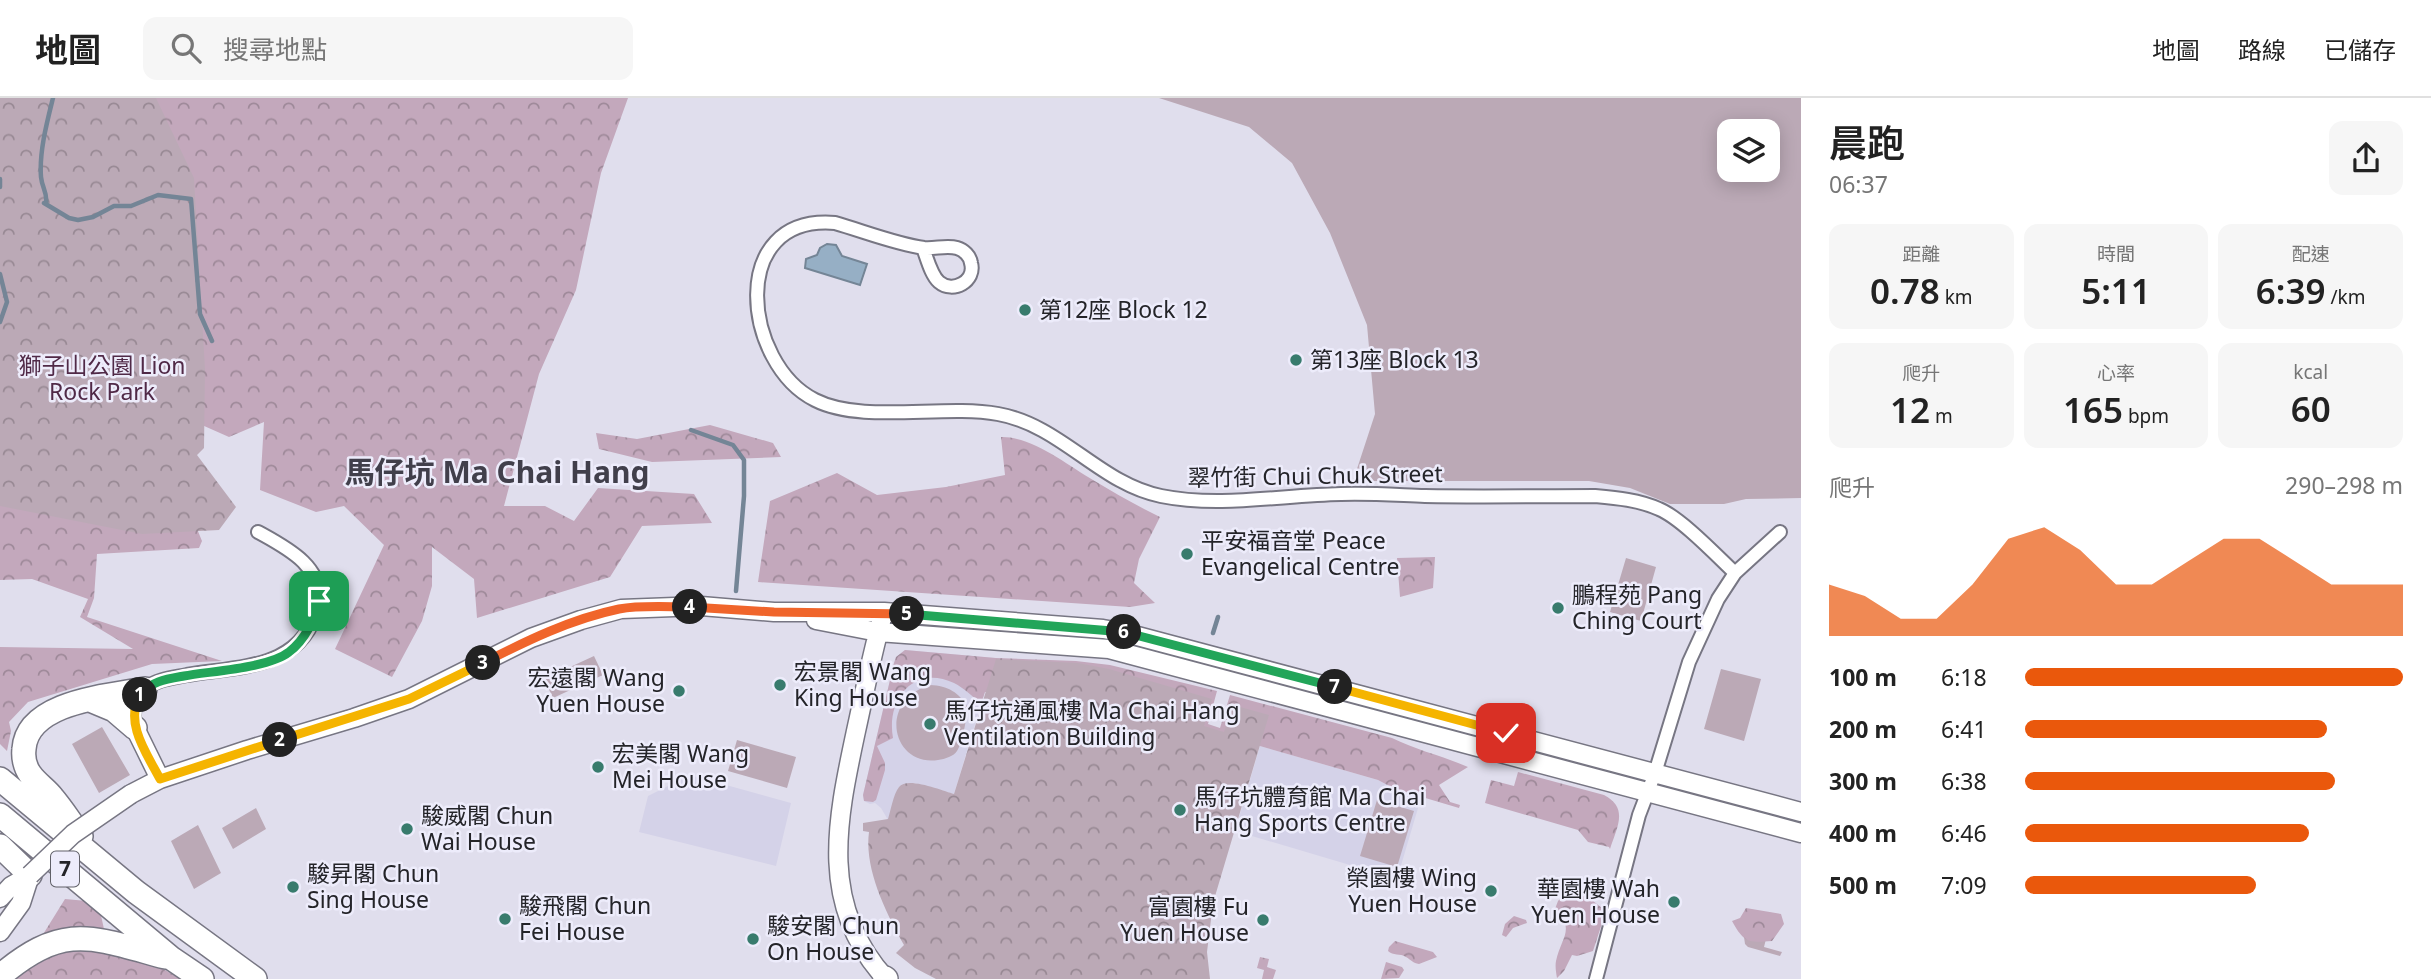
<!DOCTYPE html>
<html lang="zh-TW">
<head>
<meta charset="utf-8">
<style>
  :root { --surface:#fff; --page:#f6f6f6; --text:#222; --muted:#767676; --line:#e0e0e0; --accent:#ea580c }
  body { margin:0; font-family:"Noto Sans","Noto Sans TC",sans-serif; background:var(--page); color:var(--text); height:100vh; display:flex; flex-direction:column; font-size:26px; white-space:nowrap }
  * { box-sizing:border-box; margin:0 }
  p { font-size:23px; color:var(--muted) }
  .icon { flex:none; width:38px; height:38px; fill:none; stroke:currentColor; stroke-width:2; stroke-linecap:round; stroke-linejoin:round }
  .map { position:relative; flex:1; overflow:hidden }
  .sheet { display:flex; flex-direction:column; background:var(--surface); width:630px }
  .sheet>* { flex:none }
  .fabs { position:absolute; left:1717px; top:21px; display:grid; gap:14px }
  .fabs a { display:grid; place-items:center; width:63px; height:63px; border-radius:14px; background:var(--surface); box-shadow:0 4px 18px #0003; font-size:35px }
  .pin { position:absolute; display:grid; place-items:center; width:60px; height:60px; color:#fff; margin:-30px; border-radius:14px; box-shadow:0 4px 10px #0006 }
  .km { position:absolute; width:35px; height:35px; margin:-18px; border-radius:50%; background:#222; color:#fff; font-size:19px; line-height:35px; text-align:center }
  .round { display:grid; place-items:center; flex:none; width:74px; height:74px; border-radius:14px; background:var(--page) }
  .head { display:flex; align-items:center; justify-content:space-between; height:119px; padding:0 28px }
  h1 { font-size:38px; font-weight:600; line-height:52px }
  .metrics { display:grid; grid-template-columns:repeat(3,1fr); gap:10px; height:119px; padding:7px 28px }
  .metrics div { display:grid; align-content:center; border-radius:14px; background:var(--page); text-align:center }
  .metrics b { font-size:35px; font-weight:600 }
  .metrics small { font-size:19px; font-weight:400 }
  .metrics p { font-size:19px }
  .chart { height:196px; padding:14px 28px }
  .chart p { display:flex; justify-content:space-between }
  .chart svg { width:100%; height:126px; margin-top:7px; fill:var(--accent); opacity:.7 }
  ul { padding:0 28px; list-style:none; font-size:23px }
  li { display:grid; grid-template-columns:112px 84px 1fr; align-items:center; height:52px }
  li i { height:18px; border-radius:9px; background:var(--accent) }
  header { display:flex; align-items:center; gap:42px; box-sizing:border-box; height:98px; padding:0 35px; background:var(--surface); border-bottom:2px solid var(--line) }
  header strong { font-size:33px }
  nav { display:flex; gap:38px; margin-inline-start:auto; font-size:24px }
  .search { width:490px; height:63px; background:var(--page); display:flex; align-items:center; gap:18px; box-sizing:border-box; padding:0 24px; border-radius:14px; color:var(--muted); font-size:26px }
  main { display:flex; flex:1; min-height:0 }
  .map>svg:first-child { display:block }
  .built { fill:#d4d2e8 }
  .green { fill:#bba9b6; fill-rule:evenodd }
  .forest { fill:url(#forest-crowns) }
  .park { fill:url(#park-crowns) }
  .water { fill:#96afc5; stroke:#748596; stroke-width:2 }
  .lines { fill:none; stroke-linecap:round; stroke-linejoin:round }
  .stream { stroke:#748596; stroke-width:4.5 }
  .street-casing { stroke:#777683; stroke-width:16 }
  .secondary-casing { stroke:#777683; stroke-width:21 }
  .highway-casing { stroke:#777683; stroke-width:26 }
  .street { stroke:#fff; stroke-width:12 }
  .secondary { stroke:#fff; stroke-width:18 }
  .highway { stroke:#fff; stroke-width:23 }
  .secondary-bridge-casing { stroke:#777683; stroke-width:21; stroke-linecap:butt }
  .secondary-bridge { stroke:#fff; stroke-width:18 }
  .split-1-casing { stroke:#fff; stroke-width:14 }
  .split-2-casing { stroke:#fff; stroke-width:14 }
  .split-3-casing { stroke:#fff; stroke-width:14 }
  .split-4-casing { stroke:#fff; stroke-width:14 }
  .split-5-casing { stroke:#fff; stroke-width:14 }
  .split-6-casing { stroke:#fff; stroke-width:14 }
  .split-7-casing { stroke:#fff; stroke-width:14 }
  .split-8-casing { stroke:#fff; stroke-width:14 }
  .split-1 { stroke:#22a559; stroke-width:9 }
  .split-2 { stroke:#f5b400; stroke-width:9 }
  .split-3 { stroke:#f5b400; stroke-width:9 }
  .split-4 { stroke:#f0652b; stroke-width:9 }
  .split-5 { stroke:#f0652b; stroke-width:9 }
  .split-6 { stroke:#22a559; stroke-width:9 }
  .split-7 { stroke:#22a559; stroke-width:9 }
  .split-8 { stroke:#f5b400; stroke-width:9 }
  .poi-dot { fill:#387b6d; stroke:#edecfb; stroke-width:2.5 }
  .labels { text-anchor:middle; stroke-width:5; stroke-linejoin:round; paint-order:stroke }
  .shield { fill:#edecfb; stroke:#606068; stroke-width:2 }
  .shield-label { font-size:21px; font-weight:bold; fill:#242429 }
  .poi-label { font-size:23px; fill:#242429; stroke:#edecfb; text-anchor:start }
  .park-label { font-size:23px; fill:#502947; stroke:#edecfb }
  .street-label { font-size:23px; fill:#242429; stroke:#edecfb }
  .district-label { font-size:30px; font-weight:bold; fill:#413f4b; stroke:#edecfb }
</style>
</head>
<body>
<header>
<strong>地圖</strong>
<div class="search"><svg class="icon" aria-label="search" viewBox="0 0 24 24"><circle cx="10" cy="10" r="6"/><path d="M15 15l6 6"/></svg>搜尋地點</div>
<nav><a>地圖</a><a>路線</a><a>已儲存</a></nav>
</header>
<main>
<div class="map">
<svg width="1801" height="881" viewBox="0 0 1801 881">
  <defs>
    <pattern id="forest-crowns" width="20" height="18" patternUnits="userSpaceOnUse" patternTransform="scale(1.75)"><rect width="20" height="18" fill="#c3a8bc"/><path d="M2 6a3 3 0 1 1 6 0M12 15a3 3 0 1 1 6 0" fill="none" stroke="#9e8999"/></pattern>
    <pattern id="park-crowns" width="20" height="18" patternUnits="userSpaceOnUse" patternTransform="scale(1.75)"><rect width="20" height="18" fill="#bba9b6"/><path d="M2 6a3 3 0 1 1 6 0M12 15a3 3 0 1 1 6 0" fill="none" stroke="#988994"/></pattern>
  </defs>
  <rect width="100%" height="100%" fill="#e0deed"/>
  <path class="built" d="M905,552L995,560L954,696L914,685L899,689L888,722L881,710L875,705L870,706L864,703L863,697L894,565L896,559Z
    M1260,648L1378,682L1395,691L1421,700L1397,781L1235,733Z
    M690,677L791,705L776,768L639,734L648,698Z"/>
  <path class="green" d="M1159,0H1801V400L1746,401L1724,406H1670L1630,390L1589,383H1353L1375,316L1367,227L1330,135L1292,65L1249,29ZM1729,33H1768V72H1729Z
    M1626,460L1656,469L1641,523L1610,514Z
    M594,558L603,577L553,600L544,581Z
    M1721,571L1761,581L1744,643L1704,631Z
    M930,587C948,588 959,594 968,610C966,621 963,644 957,653C954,658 945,661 938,662C892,669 877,603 930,587Z
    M102,629L130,677L99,695L72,646Z
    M737,642L796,659L787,690L728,673Z
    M1377,702L1414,713L1397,769L1360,758Z
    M256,710L266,731L233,751L222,730Z
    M198,727L221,775L194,791L171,743Z
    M1744,839L1766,841L1764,849L1782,854L1780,858L1748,849L1745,846Z"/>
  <path class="forest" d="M17,0H628L601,75L576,192L539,276L504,408H545L574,423L598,390L694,396L712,425L642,428L610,479L477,520L474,481L432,449V488L422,523L392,579L335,551L384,447L344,408L316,414L260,392L264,324L229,339L168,312L170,365L202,443L199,450L97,456L94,500L87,519L222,563L152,566L28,604L9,624L11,633L7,653L0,646V549L133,551L80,519L88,501L32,481L0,482V54Z
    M710,327L773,345L781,359L652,364L599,351L596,335L637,341Z
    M1001,339C1031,338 1068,367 1093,382C1115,395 1137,408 1160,419L1139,461L1134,485L1155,505L1130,509L758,484L770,403L837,375L877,397L946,389L1005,377Z
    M1435,459L1433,490L1400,499L1397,460Z
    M905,552L996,560L1076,563L1110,567L1217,593L1208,626L1220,630L1230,597L1392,640C1416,652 1443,658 1468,669L1439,687L1450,704L1460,707L1459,710L1395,691L1378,682L1239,642L985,594L981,606C973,599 964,590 954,585C914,566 886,601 893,640L877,648L885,665V672L876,702L873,704L864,703L863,697L894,565L896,559Z
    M1518,674L1604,697C1629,710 1617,729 1610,751L1609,749L1588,744L1578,732L1485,705L1491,682L1514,688Z
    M1566,778L1576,779C1581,795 1593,803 1606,813L1593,853L1577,858L1572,857L1564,873L1557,880C1556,874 1555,868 1556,863C1561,840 1576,831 1555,811L1558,803L1565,795Z
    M65,801L98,804L104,831L42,838Z
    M1746,810L1781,816L1784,826L1772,843C1749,845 1744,845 1732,823L1740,820Z
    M1514,818L1526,822L1527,825L1513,830L1506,839L1502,837L1505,826Z
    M1395,843L1433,854L1437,859L1419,866C1413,865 1411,862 1406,859C1400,855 1393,858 1388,853L1389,849Z
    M68,849C113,855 141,855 180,881H14L26,862Z
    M1260,859L1269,861L1267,869L1276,872L1273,881H1262L1264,872L1257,870Z
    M1386,864L1402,869L1404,872L1399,880L1381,881Z"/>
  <path class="park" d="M0,0H156L194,80L205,271L204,350L197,357L236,409L219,432L142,436L0,408Z
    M996,561L1078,565L1109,571L1212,601L1204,628L1224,634L1233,607L1269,617L1213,805L1207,854L1210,881H936L915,870L896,855L904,847C886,815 864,771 869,734L863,733V725L888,721C891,712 893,697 899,689C907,678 943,693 954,696Z"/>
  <path class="water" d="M827,146L836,147L842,158L867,166L860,187L805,170L806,161L817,157L820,150Z"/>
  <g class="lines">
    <path class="stream" d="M0,89V81
      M44,105L69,120L78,122L93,119L114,108H131L158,97L191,101L200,216L212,243
      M46,106C48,95 42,90 41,79C39,54 47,24 53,0
      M0,176L7,204L0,224
      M691,332L733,347L744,362V398L736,493
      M1213,535L1218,519"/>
    <g class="street-casing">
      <path id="street" d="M923,150C927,160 931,177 939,184C953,196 976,183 971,165C970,158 964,152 957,150C947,147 935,151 924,150C896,146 863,133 835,125C726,116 743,266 815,302C862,326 943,306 998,316C1061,327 1100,386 1161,398C1220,410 1282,397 1341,396C1369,395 1397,397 1425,398C1482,399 1538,398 1595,398C1617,400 1639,402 1659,411C1681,420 1717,458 1735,475
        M135,629C132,615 135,599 146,590C158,581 173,580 187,577C239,568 304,572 318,507C326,469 285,449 258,434
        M1596,881L1639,717L1655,675L1689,564L1718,501L1735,475L1780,434"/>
    </g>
    <g class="secondary-casing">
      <path id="secondary" d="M816,522L878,534L1109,551L1801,735
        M881,524C871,560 864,597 856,633C837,722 818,807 886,881
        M135,630L160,681
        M131,696L160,681L247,652L354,620L409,601L531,540L581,522L621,511L701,508L774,514H884L1103,531L1126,535L1801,714
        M0,800L11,788L30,777
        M0,834L21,805L30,777"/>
    </g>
    <g class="highway-casing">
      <path id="highway" d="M90,602L114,612L135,630
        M0,681L136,794L255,881
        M0,717L171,860L202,881
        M81,738C71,725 63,712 52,699C46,691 36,685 30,676C25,669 23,659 24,651C27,603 110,598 145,591
        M0,748L30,777
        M0,878C64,824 91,839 165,859
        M885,880L886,881"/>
    </g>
    <use href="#street" class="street"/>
    <use href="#secondary" class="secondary"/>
    <use href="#highway" class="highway"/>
    <g class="secondary-bridge-casing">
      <path id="secondary-bridge" d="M30,777L73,736L131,696"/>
    </g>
    <use href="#secondary-bridge" class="secondary-bridge"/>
  </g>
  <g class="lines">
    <g class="split-1-casing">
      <path id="split-1" d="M140,597C151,583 167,581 184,578C211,573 269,570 289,554C305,542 315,521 319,503"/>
    </g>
    <g class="split-2-casing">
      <path id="split-2" d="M140,597C124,625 147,656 160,681L280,642"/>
    </g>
    <g class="split-3-casing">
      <path id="split-3" d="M280,642L409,601L483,565"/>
    </g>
    <g class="split-4-casing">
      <path id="split-4" d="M483,565C526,543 571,521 619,511C641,507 667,509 690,509"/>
    </g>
    <g class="split-5-casing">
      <path id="split-5" d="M690,509L774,514L907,516"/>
    </g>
    <g class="split-6-casing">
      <path id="split-6" d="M907,516L1124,534"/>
    </g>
    <g class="split-7-casing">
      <path id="split-7" d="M1124,534L1335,589"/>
    </g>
    <g class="split-8-casing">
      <path id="split-8" d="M1335,589L1506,635"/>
    </g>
    <use href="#split-1" class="split-1"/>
    <use href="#split-2" class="split-2"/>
    <use href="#split-3" class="split-3"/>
    <use href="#split-4" class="split-4"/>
    <use href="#split-5" class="split-5"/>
    <use href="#split-6" class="split-6"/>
    <use href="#split-7" class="split-7"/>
    <use href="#split-8" class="split-8"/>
  </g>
  <g class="poi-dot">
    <circle cx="1025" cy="212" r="7"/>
    <circle cx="1296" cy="262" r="7"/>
    <circle cx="1187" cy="456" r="7"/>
    <circle cx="1558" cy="510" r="7"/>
    <circle cx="780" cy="587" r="7"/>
    <circle cx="679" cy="593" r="7"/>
    <circle cx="930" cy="626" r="7"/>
    <circle cx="598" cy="669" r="7"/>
    <circle cx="1180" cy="712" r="7"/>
    <circle cx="407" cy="731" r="7"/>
    <circle cx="293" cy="789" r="7"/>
    <circle cx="1491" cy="793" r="7"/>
    <circle cx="1674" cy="804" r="7"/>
    <circle cx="505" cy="821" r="7"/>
    <circle cx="1263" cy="822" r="7"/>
    <circle cx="753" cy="841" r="7"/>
  </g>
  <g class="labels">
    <rect class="shield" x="51" y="753.5" width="28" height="35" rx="5"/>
    <g class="shield-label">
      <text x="65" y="778">7</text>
    </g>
    <g class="poi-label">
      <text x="1039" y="220">第12座 Block 12</text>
      <text x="1310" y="270">第13座 Block 13</text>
      <text x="1201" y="451">平安福音堂 Peace<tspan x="1201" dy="26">Evangelical Centre</tspan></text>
      <text x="1572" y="505">鵬程苑 Pang<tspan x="1572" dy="26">Ching Court</tspan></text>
      <text x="794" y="582">宏景閣 Wang<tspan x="794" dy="26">King House</tspan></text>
      <text x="665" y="588" text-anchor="end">宏遠閣 Wang<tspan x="665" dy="26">Yuen House</tspan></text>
      <text x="944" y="621">馬仔坑通風樓 Ma Chai Hang<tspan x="944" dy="26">Ventilation Building</tspan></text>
      <text x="612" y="664">宏美閣 Wang<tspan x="612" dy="26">Mei House</tspan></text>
      <text x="1194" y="707">馬仔坑體育館 Ma Chai<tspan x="1194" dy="26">Hang Sports Centre</tspan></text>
      <text x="421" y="726">駿威閣 Chun<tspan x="421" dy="26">Wai House</tspan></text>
      <text x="307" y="784">駿昇閣 Chun<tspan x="307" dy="26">Sing House</tspan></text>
      <text x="1477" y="788" text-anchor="end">榮園樓 Wing<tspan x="1477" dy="26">Yuen House</tspan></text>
      <text x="1660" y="799" text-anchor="end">華園樓 Wah<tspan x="1660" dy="26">Yuen House</tspan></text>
      <text x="519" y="816">駿飛閣 Chun<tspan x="519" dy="26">Fei House</tspan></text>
      <text x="1249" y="817" text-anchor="end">富園樓 Fu<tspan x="1249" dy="26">Yuen House</tspan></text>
      <text x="767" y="836">駿安閣 Chun<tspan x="767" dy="26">On House</tspan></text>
    </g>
    <g class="park-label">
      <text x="102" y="276">獅子山公園 Lion<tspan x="102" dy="26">Rock Park</tspan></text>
    </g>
    <g class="street-label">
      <text transform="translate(1315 378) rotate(-1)" y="8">翠竹街 Chui Chuk Street</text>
    </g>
    <g class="district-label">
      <text x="497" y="385">馬仔坑 Ma Chai Hang</text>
    </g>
  </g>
</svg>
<div class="fabs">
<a><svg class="icon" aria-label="layers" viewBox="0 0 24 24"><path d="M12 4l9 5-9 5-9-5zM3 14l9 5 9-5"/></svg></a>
</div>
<div class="pin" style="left:319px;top:503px;background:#1e9e55"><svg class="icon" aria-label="arrive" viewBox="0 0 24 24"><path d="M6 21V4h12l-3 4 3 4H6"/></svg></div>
<div class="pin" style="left:1506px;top:635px;background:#d93025"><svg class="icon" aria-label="check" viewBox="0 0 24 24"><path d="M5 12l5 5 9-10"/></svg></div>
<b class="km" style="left:140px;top:597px">1</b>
<b class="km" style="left:280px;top:642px">2</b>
<b class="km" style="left:483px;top:565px">3</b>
<b class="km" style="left:690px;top:509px">4</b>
<b class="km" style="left:907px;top:516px">5</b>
<b class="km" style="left:1124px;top:534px">6</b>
<b class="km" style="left:1335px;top:589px">7</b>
</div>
<section class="sheet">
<div class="head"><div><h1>晨跑</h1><p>06:37</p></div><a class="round"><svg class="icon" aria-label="share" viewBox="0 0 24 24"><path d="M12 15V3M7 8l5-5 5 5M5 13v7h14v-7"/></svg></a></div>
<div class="metrics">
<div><p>距離</p><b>0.78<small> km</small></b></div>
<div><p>時間</p><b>5:11</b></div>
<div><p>配速</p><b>6:39<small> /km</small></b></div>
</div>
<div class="metrics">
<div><p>爬升</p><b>12<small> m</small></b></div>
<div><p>心率</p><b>165<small> bpm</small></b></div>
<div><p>kcal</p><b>60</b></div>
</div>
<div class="chart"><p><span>爬升</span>290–298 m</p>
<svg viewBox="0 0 160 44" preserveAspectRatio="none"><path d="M0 44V26L10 30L20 38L30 38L40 26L50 10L60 6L70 14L80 26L90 26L100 18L110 10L120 10L130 18L140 26L150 26L160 26V44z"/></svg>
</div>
<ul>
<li><b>100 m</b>6:18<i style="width:100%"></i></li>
<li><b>200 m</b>6:41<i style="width:80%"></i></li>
<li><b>300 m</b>6:38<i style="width:82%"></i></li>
<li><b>400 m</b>6:46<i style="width:75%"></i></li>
<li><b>500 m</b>7:09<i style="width:61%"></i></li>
</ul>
</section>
</main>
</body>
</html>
